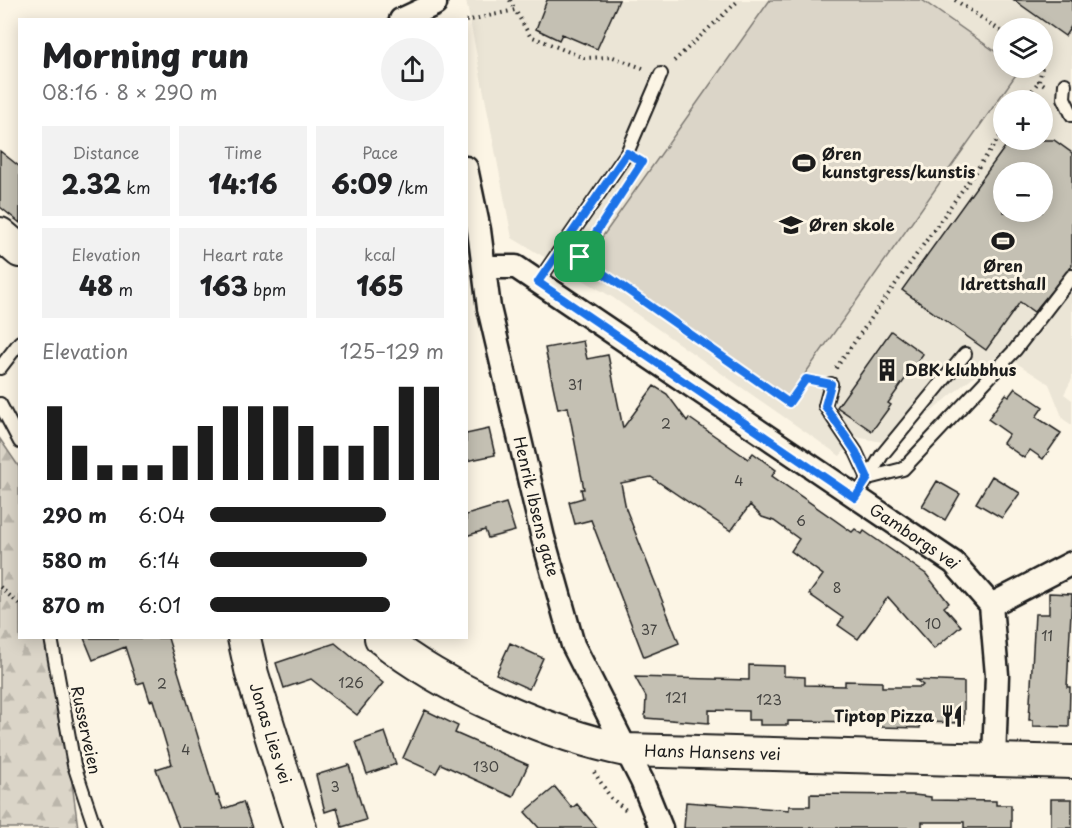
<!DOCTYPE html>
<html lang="en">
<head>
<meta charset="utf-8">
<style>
  :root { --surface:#fff; --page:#f2f2f2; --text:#202124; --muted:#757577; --accent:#1c1c1c }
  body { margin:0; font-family:"Playpen Sans",sans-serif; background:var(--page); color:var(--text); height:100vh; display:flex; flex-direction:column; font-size:22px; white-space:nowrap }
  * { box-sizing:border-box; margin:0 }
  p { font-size:20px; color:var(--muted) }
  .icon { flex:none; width:33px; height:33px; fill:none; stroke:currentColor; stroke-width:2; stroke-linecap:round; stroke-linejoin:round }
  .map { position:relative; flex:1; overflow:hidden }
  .details { position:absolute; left:18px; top:18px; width:450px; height:621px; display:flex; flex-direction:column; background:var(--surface); border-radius:0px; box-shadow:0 3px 15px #0003 }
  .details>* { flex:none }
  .tools { position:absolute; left:993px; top:18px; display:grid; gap:12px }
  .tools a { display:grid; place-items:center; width:60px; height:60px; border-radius:50%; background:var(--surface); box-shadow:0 3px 15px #0003; font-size:30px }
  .pin { position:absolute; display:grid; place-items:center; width:51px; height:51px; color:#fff; margin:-26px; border-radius:12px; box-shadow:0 3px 9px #0006 }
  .round { display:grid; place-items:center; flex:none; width:63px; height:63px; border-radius:32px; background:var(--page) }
  .overview { display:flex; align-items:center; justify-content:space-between; height:102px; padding:0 24px }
  h1 { font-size:33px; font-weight:800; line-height:45px }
  .stats { display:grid; grid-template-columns:repeat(3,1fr); gap:9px; height:102px; padding:6px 24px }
  .stats div { display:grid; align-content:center; border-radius:0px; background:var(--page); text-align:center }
  .stats b { font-size:26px; font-weight:800 }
  .stats small { font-size:16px; font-weight:400 }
  .stats p { font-size:16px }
  .chart { height:168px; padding:12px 24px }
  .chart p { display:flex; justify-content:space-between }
  .chart svg { width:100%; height:108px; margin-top:6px; stroke:var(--accent); stroke-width:6 }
  ul { padding:0 24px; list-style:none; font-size:20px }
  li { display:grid; grid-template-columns:96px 72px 1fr; align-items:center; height:45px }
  li i { height:15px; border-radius:8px; background:var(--accent) }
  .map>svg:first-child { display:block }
  .built { fill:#ebe5d6; fill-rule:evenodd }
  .forest { fill:url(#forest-firs); stroke:#7c7872; stroke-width:1.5 }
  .pitch { fill:#dbd5c8; stroke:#7c7872; stroke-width:1.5 }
  .building { fill:#c4c0b3; stroke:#1c1c1c; stroke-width:1.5; fill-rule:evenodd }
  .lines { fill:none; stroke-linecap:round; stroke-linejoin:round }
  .lane-casing { stroke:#1c1c1c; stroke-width:16 }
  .street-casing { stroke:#1c1c1c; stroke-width:27 }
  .secondary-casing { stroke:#1c1c1c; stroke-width:36 }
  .path { stroke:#1c1c1c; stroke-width:4; stroke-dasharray:1.5 4.5; stroke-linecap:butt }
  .lane { stroke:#fcf5e5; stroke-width:12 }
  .street { stroke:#fcf5e5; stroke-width:22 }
  .secondary { stroke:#fcf5e5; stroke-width:32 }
  .route-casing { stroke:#fff; stroke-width:12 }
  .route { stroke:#1a73e8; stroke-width:8 }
  .labels { text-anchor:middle; stroke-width:6; stroke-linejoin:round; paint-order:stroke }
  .number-label { font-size:14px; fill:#464542 }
  .poi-label { font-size:16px; font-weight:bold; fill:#1c1c1c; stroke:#fcf5e5; text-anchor:start }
  .street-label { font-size:16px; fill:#1c1c1c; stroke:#fcf5e5 }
</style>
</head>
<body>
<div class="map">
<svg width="1072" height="828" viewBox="0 0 1072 828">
  <defs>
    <pattern id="forest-firs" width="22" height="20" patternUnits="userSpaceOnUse" patternTransform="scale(1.5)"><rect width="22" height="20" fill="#dbd5c8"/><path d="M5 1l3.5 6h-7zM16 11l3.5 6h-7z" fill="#bbb6ab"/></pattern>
  </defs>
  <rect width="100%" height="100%" fill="#fcf5e5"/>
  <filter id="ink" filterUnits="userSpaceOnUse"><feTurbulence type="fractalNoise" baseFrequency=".0167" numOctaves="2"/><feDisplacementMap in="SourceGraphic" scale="12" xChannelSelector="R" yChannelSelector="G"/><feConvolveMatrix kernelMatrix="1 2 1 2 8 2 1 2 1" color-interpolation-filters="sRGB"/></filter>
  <g filter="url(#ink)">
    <path class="built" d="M466,0H1072V379L1064,394L1072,400V425L1063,419L1049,384L1001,353L893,444L856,437L840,456L612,297L512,238ZM1004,28H1042V68H1004ZM1004,100H1042V140H1004ZM1004,172H1042V212H1004Z"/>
    <path class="forest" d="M0,439L19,467L20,638H53L78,828H0Z"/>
    <path class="pitch" d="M770,0H922L1003,57L1004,68L1020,69L788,398L588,257Z"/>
    <path class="building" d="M547,0H619L597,49L562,34L559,40L536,29Z
      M1014,0H1072V25L1065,36Z
      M1010,140H1054L1072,153V266L1034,312L1020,302L986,350L902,290ZM1004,172H1042V212H1004Z
      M0,151L20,167V223L0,207Z
      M891,331L923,354L888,403L891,405L872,431L837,407Z
      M583,341L587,359L608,355L623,428L654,386L667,394L687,421L689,418L748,459L753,453L776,470L772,476L852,532L855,529L862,534L864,531L926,574L949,603L944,607L961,626L934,649L888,597L858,639L838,625L843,618L809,594L823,575L791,551L799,539L774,521L762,517L750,505L731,531L651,477L621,483L626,509L679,643L644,657L591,520L575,524L569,502L583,498L581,489H584L568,407L558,409L545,348Z
      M1015,388L1043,407L1036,417L1061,433L1043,459L1030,450L1024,458L1003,443L1009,434L988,419L1006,394L1009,396Z
      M489,429L495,455L466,461V434Z
      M992,476L1020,493L1002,518L976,503Z
      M937,481L960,494L945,520L922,506Z
      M506,503L515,531L488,538L485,530L466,536V515Z
      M1049,593L1072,594L1067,687H1070L1069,727L1033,726V720H1029L1035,614H1049Z
      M84,638H168L216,796L218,795L223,809L243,802L252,828H179L156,769L172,764L153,700L150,701L144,682L137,684L125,647L93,660Z
      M335,643L383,683L357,715L311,679L284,688L276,663Z
      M510,643L543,658L529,689L496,674Z
      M749,665L784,666V676L805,677V685L845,686V681L882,682V687H921L923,685L916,680L964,682V723L921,722L920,728L879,727V724L869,722L788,721V725H760V720H748V711L709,710V723L645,718L646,697L635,677L749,680Z
      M425,710L458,726L455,733L528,765L513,797L441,764L436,773L403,758Z
      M385,732L396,764L367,774L356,742Z
      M349,765L366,820L342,827L337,808L325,812L316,775Z
      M555,787L572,808L577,804L597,828H539L525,812Z
      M810,794L914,795L931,797V800L996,801V805H1011V828H964V822H922V828H684L686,802L789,810V806H810Z
      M1051,799H1072V828H1051Z"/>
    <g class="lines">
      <g class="lane-casing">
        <path id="lane" d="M1065,84L1064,98L1072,115
          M538,282L627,153L661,74
          M0,368L20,342
          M831,384L825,406L856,452L868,478
          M0,404L20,442
          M868,478L882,455L965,354
          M855,498L868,478L903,469L1015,350L1072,276
          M51,638L74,765L95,828"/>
      </g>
      <g class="street-casing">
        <g id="street">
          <path d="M401,20L435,4"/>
          <path id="s1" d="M466,168L479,230L489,308L543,538L573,645L642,781L661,828"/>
          <path id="s2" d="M485,267H516L954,563L991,605L997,675L994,760"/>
          <path d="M991,605L1072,563"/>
        </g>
      </g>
      <g class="secondary-casing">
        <g id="secondary">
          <path d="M0,234L20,251"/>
          <path id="s3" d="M244,638L252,674L300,828"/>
          <path id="s4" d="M381,638C443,688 547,734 626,750L1072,762"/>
        </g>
      </g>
      <path class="path" d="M510,0L515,10
        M955,0L1004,33
        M466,21L515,10L530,36L584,58L613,57L645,69
        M1042,60V63
        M674,61L739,0
        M1042,68L1039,81L1046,86
        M1025,100L1039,81
        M582,255L580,257L789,403L806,379L813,380
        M836,368L1004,131
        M0,587L20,605
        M594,772L611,798L626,810"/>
      <use href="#lane" class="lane"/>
      <use href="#street" class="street"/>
      <use href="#secondary" class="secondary"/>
    </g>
  </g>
  <g class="lines" filter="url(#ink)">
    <g class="route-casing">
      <path id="route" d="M627,153L642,162L580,257L789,403L806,379L831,384L825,406L856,452L868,478L855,498L538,282Z"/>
    </g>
    <use href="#route" class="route"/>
  </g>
  <defs>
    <g id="stadium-bare" transform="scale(1.8)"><path d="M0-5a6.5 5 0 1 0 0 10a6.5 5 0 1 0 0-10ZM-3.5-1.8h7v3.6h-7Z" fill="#1c1c1c" stroke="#fcf5e5" stroke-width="2.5" paint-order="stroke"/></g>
    <g id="school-bare" transform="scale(1.8)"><path d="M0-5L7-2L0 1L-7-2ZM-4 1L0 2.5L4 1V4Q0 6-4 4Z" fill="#1c1c1c" stroke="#fcf5e5" stroke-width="2.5" paint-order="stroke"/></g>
    <g id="building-bare" transform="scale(1.8)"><path d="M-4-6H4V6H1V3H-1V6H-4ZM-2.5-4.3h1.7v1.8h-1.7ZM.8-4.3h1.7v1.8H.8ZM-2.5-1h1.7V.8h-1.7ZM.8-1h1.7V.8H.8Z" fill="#1c1c1c" stroke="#fcf5e5" stroke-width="2.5" paint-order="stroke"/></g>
    <g id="restaurant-bare" transform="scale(1.8)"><path d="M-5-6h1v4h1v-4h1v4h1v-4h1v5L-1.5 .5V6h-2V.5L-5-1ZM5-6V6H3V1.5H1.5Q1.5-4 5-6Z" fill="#1c1c1c" stroke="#fcf5e5" stroke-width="2.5" paint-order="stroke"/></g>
  </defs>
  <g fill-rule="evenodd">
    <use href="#stadium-bare" x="804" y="163"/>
    <use href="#school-bare" x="791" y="225"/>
    <use href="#stadium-bare" x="1003" y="241"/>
    <use href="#building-bare" x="887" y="370"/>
    <use href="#restaurant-bare" x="952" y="716"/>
  </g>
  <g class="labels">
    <g class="number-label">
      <text x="575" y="390">31</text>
      <text x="666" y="429">2</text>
      <text x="739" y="486">4</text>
      <text x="801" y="526">6</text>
      <text x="837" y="593">8</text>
      <text x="933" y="629">10</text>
      <text x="649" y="635">37</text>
      <text x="1047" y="641">11</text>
      <text x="351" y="688">126</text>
      <text x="162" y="689">2</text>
      <text x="676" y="703">121</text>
      <text x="769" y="705">123</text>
      <text x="186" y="755">4</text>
      <text x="486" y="772">130</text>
      <text x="335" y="792">3</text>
    </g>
    <g class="poi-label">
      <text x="822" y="160">Øren<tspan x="822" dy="18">kunstgress/kunstis</tspan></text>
      <text x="809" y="231">Øren skole</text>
      <text x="1003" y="272" text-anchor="middle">Øren<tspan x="1003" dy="18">Idrettshall</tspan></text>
      <text x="905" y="376">DBK klubbhus</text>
      <text x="934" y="722" text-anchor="end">Tiptop Pizza</text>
    </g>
    <g class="street-label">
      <text dy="6" stroke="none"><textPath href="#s1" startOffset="346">Henrik Ibsens gate</textPath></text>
      <text dy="6" stroke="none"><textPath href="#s2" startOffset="512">Gamborgs vei</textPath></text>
      <text transform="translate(86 730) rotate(78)" y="6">Russerveien</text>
      <text dy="6" stroke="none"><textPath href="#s3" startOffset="99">Jonas Lies vei</textPath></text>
      <text dy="6" stroke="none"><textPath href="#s4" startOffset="358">Hans Hansens vei</textPath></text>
    </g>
  </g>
</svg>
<div class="tools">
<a><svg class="icon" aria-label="layers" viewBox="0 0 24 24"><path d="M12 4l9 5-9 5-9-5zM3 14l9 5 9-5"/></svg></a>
<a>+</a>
<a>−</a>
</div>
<div class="pin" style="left:580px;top:257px;background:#1e9e55"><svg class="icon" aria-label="arrive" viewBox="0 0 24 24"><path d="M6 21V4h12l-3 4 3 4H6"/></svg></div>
<section class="details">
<div class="overview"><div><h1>Morning run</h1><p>08:16 · 8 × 290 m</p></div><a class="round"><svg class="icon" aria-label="share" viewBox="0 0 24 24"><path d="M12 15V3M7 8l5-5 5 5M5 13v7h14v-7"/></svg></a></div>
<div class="stats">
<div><p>Distance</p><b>2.32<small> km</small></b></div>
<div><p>Time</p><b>14:16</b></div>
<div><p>Pace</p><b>6:09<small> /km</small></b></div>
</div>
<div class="stats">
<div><p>Elevation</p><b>48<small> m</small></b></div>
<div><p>Heart rate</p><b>163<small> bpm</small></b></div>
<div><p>kcal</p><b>165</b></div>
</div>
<div class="chart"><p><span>Elevation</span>125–129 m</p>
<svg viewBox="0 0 160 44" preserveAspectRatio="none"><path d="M5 44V14M15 44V30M25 44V38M35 44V38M45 44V38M55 44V30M65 44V22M75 44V14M85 44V14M95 44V14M105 44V22M115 44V30M125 44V30M135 44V22M145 44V6M155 44V6"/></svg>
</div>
<ul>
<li><b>290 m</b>6:04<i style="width:75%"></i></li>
<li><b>580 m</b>6:14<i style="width:67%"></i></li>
<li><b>870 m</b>6:01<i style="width:77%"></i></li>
</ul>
</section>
</div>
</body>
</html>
